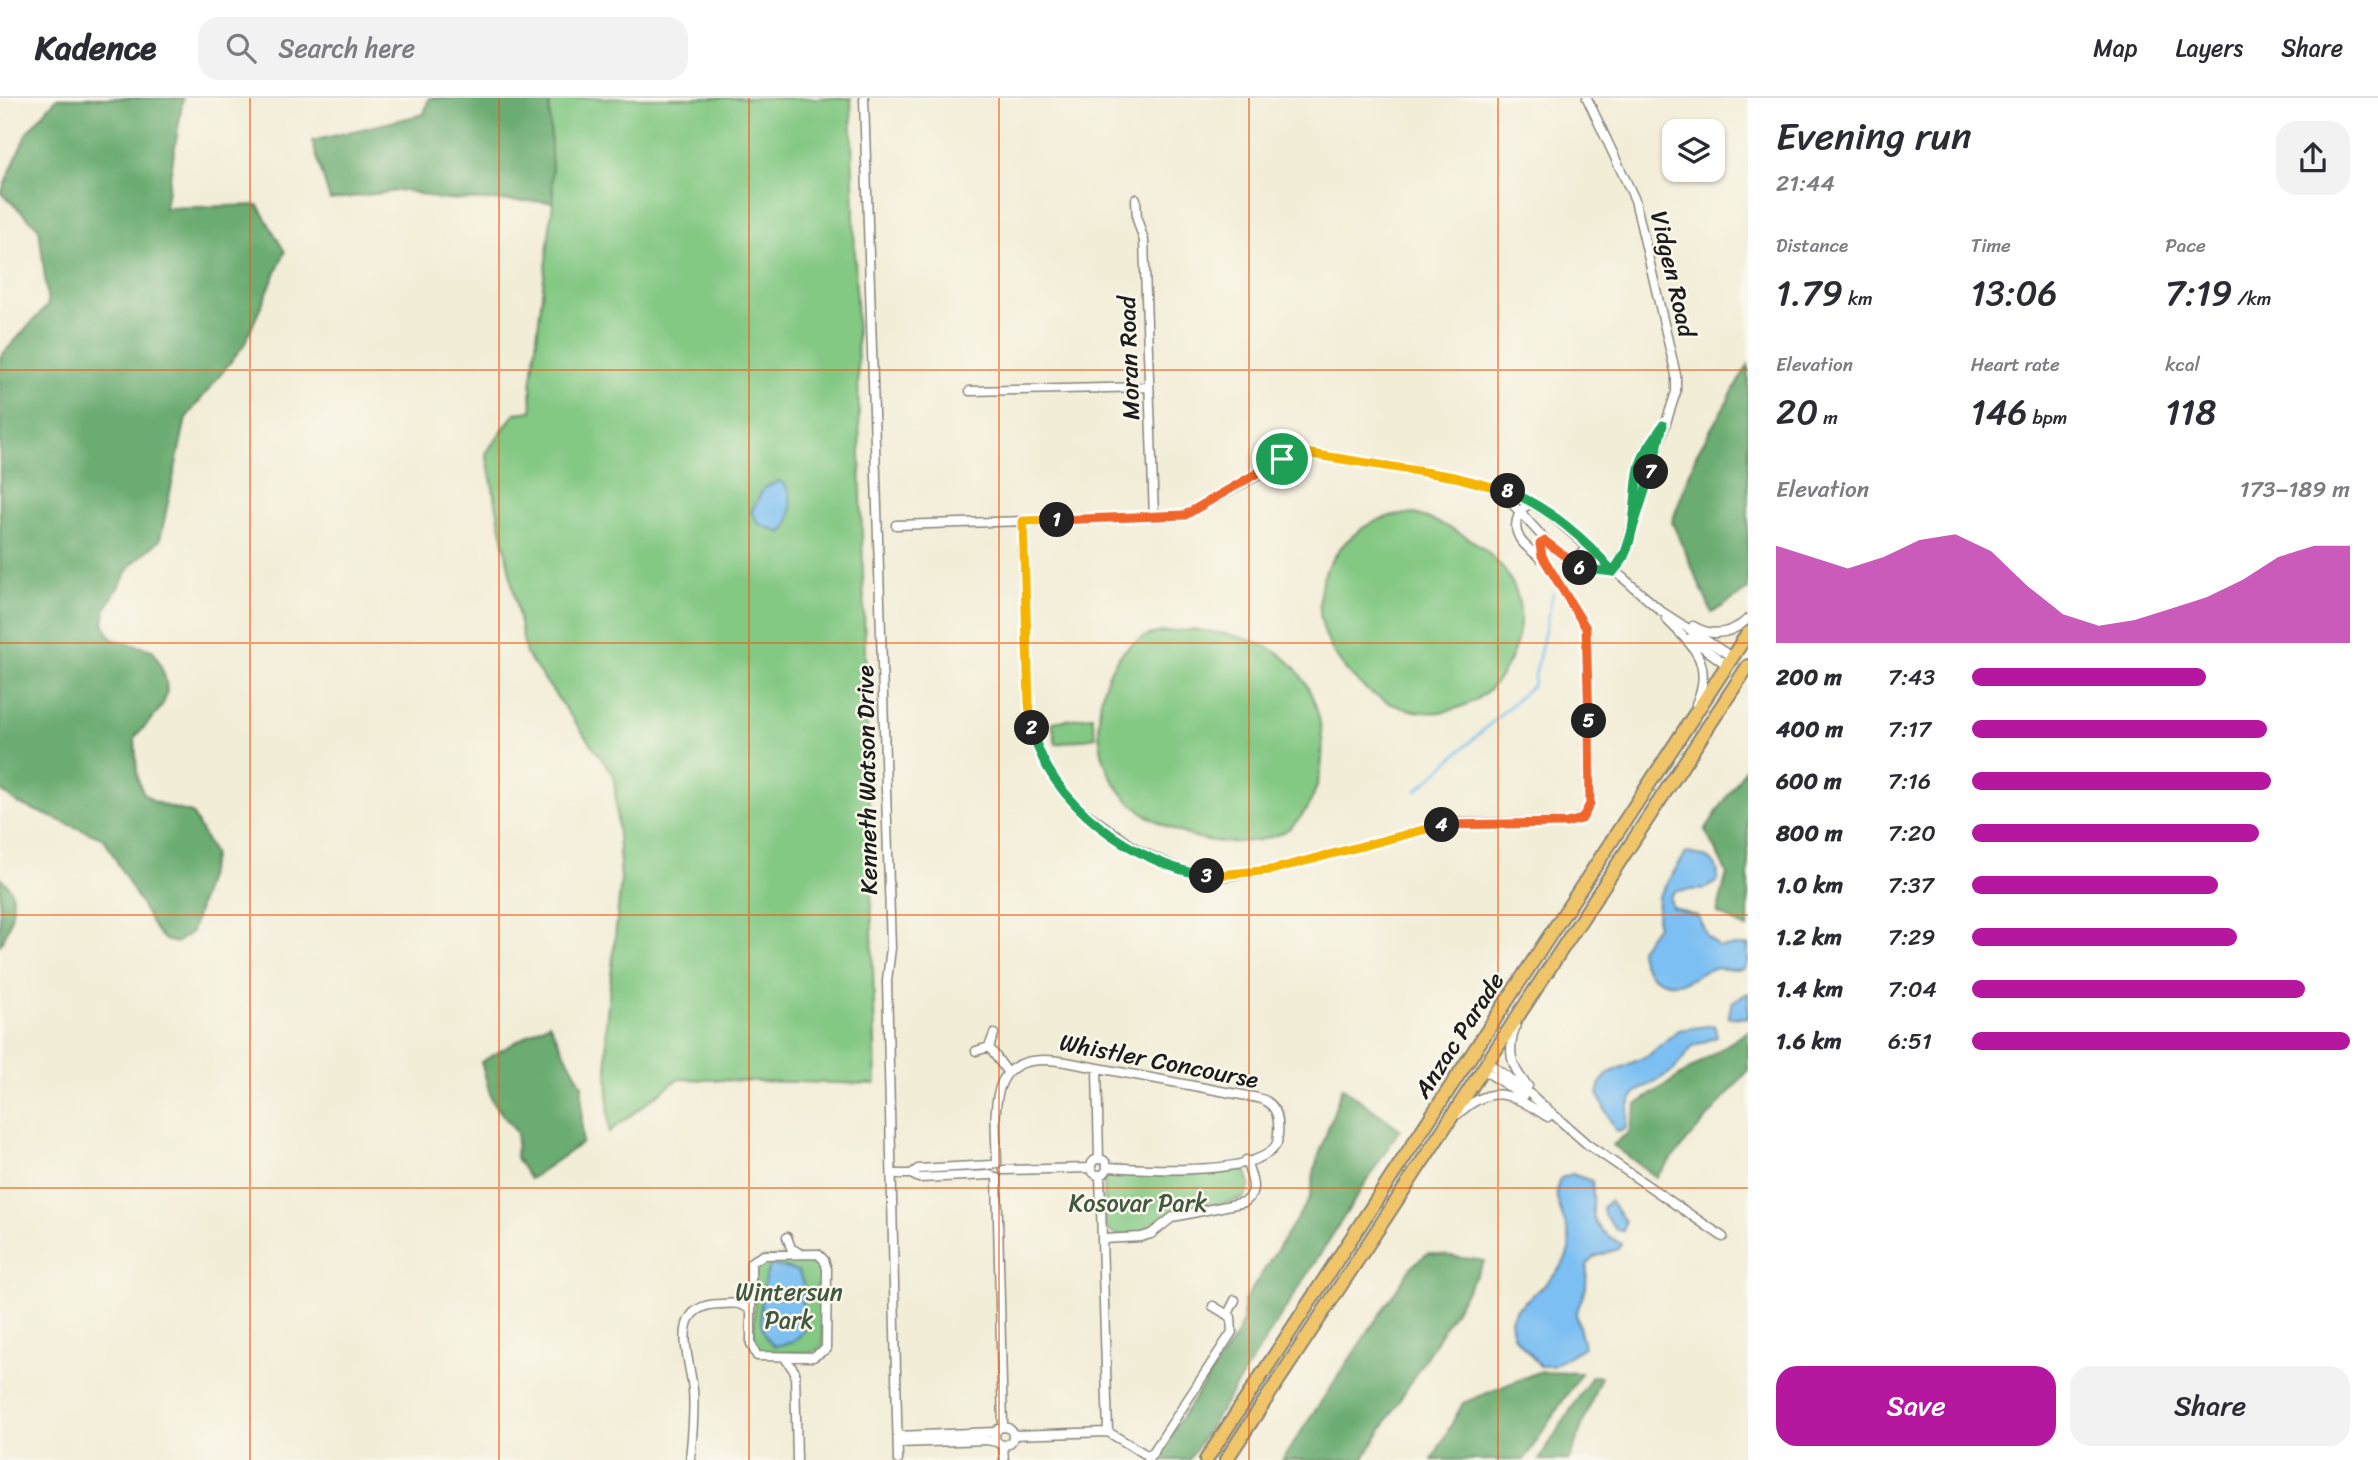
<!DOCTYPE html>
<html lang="en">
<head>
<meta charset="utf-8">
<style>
  :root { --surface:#fff; --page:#f2f2f3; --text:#2b2b33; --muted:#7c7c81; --line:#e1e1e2; --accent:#b5179e }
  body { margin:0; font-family:Sriracha,sans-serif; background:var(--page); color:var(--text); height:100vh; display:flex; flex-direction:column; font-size:26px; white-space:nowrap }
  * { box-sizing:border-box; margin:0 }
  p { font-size:23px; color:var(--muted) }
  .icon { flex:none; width:38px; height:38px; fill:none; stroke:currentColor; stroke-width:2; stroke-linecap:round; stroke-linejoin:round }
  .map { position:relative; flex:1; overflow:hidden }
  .details { display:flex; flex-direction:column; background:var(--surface); width:630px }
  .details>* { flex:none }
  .fabs { position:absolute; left:1662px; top:21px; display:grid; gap:14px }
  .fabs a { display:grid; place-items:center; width:63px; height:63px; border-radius:14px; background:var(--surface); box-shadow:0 2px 5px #0004; font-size:35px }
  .pin { position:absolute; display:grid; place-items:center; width:60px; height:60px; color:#fff; margin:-30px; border:4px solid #fff; border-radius:50%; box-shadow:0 2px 7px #0007 }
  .km { position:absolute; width:35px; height:35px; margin:-18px; border-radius:50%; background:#222; color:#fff; font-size:19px; line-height:35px; text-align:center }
  .round { display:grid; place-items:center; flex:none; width:74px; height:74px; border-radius:21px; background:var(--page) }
  .overview { display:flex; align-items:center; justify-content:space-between; height:119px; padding:0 28px }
  h1 { font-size:38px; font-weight:600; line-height:52px }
  .figures { display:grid; grid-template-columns:repeat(3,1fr); gap:10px; height:119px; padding:7px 28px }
  .figures div { display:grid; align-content:center }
  .figures b { font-size:35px; font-weight:600 }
  .figures small { font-size:19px; font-weight:400 }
  .figures p { font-size:19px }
  .chart { height:196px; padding:14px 28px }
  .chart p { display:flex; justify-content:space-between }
  .chart svg { width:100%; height:126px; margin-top:7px; fill:var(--accent); opacity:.7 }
  .cta { display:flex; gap:14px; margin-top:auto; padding:14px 28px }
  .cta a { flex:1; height:80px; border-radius:21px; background:var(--accent); color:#fff; font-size:28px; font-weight:600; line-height:80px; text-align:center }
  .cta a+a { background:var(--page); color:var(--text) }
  ul { padding:0 28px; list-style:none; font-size:23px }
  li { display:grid; grid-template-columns:112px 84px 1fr; align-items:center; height:52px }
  li i { height:18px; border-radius:9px; background:var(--accent) }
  header { display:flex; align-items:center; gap:42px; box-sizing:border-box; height:98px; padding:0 35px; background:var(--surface); border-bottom:2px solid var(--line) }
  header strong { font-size:33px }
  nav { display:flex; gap:38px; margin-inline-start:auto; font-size:24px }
  .search { width:490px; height:63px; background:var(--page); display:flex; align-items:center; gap:18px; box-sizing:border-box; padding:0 24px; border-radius:21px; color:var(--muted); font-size:26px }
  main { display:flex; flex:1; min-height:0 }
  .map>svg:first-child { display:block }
  .green { fill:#83c883; stroke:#507250; stroke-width:2 }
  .forest { fill:#6aac71; stroke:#436446; stroke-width:2 }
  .water { fill:#7bbff2; stroke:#4c6e87; stroke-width:2 }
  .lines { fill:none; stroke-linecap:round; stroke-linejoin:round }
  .stream { stroke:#7bbff2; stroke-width:2.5 }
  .street-casing { stroke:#87847a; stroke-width:11 }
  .primary-casing { stroke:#87847a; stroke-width:16 }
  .street { stroke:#fff; stroke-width:8 }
  .primary { stroke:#f0c469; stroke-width:12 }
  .split-1-casing { stroke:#fff; stroke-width:14 }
  .split-2-casing { stroke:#fff; stroke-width:14 }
  .split-3-casing { stroke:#fff; stroke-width:14 }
  .split-4-casing { stroke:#fff; stroke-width:14 }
  .split-5-casing { stroke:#fff; stroke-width:14 }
  .split-6-casing { stroke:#fff; stroke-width:14 }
  .split-7-casing { stroke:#fff; stroke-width:14 }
  .split-8-casing { stroke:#fff; stroke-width:14 }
  .split-9-casing { stroke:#fff; stroke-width:14 }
  .split-1 { stroke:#f0652b; stroke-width:9 }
  .split-2 { stroke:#f5b400; stroke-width:9 }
  .split-3 { stroke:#22a559; stroke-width:9 }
  .split-4 { stroke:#f5b400; stroke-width:9 }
  .split-5 { stroke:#f0652b; stroke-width:9 }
  .split-6 { stroke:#f0652b; stroke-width:9 }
  .split-7 { stroke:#22a559; stroke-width:9 }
  .split-8 { stroke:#22a559; stroke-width:9 }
  .split-9 { stroke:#f5b400; stroke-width:9 }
  .grid { fill:none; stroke:#e8590c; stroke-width:2; stroke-opacity:0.55 }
  .labels { text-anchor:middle; stroke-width:5; stroke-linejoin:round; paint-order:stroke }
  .street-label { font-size:24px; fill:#1c1c1c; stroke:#fbf7ec }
  .park-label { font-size:24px; fill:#405840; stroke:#fbf7ec }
</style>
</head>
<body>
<header>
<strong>Kadence</strong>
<div class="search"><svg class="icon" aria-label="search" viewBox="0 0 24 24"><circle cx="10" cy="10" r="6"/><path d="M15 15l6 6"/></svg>Search here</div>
<nav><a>Map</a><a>Layers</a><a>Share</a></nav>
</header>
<main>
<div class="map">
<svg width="1748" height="1362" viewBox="0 0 1748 1362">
  <rect width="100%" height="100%" fill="#fbf7ec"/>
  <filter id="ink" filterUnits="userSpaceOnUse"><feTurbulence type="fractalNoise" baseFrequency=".0143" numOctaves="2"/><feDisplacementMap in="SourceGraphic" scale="14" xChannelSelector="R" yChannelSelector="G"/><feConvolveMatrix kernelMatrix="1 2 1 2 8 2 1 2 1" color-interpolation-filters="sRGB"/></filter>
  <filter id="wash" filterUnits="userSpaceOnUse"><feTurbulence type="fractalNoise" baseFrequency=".00686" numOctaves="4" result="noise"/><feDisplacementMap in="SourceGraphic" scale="28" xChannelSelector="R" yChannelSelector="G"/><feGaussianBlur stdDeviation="1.57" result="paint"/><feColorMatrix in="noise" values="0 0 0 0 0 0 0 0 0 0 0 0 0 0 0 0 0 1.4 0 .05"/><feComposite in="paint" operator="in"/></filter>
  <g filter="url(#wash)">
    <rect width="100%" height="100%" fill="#f2edd7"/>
    <path class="green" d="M549,0H851L876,986L678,981L609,1034L606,926L621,782L614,678L526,556L486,355L515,315L532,313L531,289L553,104Z
      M1415,416C1480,437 1546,484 1510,561C1500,583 1486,599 1463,608C1376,644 1267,519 1348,442C1368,423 1387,416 1415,416Z
      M1196,532C1227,535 1262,541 1286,561C1330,599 1337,689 1291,729C1278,740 1257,743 1240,744C1196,747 1135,722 1112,681C1088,638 1095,556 1149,537C1164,532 1181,533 1196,532Z
      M1092,618L1096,639L1056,646L1052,624Z
      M1239,1069L1246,1074L1250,1087L1244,1100C1223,1107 1200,1107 1180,1115C1159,1123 1126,1153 1105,1129L1104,1082L1108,1075L1183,1077Z
      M814,1159L819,1161L823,1170V1248L811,1255L762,1254L754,1244V1166L764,1160Z"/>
    <path class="forest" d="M57,0H183L165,110L258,107L285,154L244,247L186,320L160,442L132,466L106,510L103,525L112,541L153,552C178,599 167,604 135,639C138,697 134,701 192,715L214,757L192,834L176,845L165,842L156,833L104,741L17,705L0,692V259L48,207L39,130L1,95L27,34Z
      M429,0H549L553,104L439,101L404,92L330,102L312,43L424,16Z
      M1748,267V492L1712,515L1672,424L1696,357Z
      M1748,667V831L1717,815L1727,775L1705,732Z
      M0,780C23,794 10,829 0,848Z
      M549,925L582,987V1045L530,1081L516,1060L517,1035L492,1003L481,964Z
      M1748,933V973L1656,1079L1613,1047L1629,1034L1637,1006Z
      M1342,989L1400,1031L1189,1362H1153L1236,1238L1243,1222V1205L1310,1100L1315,1069Z
      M1428,1155L1485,1163L1363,1362H1282L1412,1168Z
      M1538,1274L1581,1275L1524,1362H1432L1463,1305Z
      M1592,1278H1601L1569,1362H1539Z"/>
    <path class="water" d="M779,383C795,391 794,424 782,435L759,426L751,414L764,390Z
      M1686,755C1704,757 1722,762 1717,784L1704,791L1675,793L1670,800L1672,809L1698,818L1707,838L1719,849L1748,847V863L1744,871C1733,875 1723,868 1711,871C1702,873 1695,880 1686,883C1662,891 1641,876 1640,851L1657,828L1658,799Z
      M1748,895V920L1728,919L1732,904Z
      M1714,927L1717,939L1693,948L1673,973L1635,995L1629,1007L1626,1030L1619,1034L1614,1030L1598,997L1601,984L1609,975L1649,957L1678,932Z
      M1572,1076L1592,1083C1597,1118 1582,1123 1621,1146L1618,1151L1594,1159L1587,1167L1586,1189L1576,1216L1584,1249L1552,1268H1540L1513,1237L1511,1221L1515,1213C1531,1196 1557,1181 1567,1158C1579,1131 1545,1105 1561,1080Z
      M1610,1103L1625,1123L1623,1133L1617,1132L1604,1117L1603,1109Z
      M771,1167L798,1173L803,1185V1234L793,1244L775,1248C753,1235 760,1186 771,1167Z"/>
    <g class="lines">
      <path class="stream" d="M1416,693L1533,587L1553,495"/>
    </g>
  </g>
  <g filter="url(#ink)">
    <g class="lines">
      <g class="street-casing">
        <path id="street" d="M864,0L891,850L887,882L898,1362
          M1587,0L1635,102L1676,277V294L1630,435
          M1136,101L1137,121L1144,143L1154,419
          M970,293L1149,289
          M1494,392C1538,420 1552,475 1613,474
          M1533,405C1519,408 1512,426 1519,439C1523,448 1533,453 1540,460
          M1634,411L1640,366L1658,335
          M1023,423L1029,605L1037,649L1058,687L1076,708L1138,752L1182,772L1226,778L1271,772L1449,725H1569L1584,718L1590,706L1587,533L1542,459L1539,449L1545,443
          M896,427L1182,418L1265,374L1292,353L1455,379L1514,395L1551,417L1661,513L1732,559
          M1573,466L1588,449
          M1613,474L1625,455L1631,431
          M1666,521C1694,549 1714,565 1696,606
          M1693,528C1713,540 1731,536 1748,521
          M1690,540L1727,567
          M1516,927C1507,952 1510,969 1528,988
          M989,949L1008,975
          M976,953L989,949L994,936
          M1487,964L1522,989L1587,1046L1723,1139
          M1097,970L1099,1061
          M1482,971L1523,998
          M1458,1016C1494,983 1512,997 1548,1019
          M1091 1069a8 8 0 1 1 16 0a8 8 0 1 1-16 0Z
          M997,1065C995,1008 985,950 1066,964L1258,1000C1280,1005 1280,1026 1277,1045C1261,1080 1141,1071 1107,1069
          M1004,1072L1091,1070
          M893,1076H911L919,1080L991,1077
          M911,1076L918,1071L992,1067
          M1100,1077L1108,1334
          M997,1080L1003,1329
          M787,1139L791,1150L799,1155
          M1103,1141L1141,1139L1151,1136L1173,1119L1245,1104C1260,1093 1250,1077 1246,1062
          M818,1156L824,1162L827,1171L826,1251L813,1259L757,1258L751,1246V1164L764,1157Z
          M1228,1216L1235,1202
          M785,1260L795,1274L797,1362
          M995 1338a9 9 0 1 1 18 0a9 9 0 1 1-18 0Z
          M1013,1337L1108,1334L1150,1359
          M898,1338L995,1334
          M898,1345L987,1342L996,1344
          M1003,1347L1004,1362
          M690,1362C692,1339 695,1315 693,1292C690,1260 667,1207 720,1206C732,1205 741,1204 750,1212
          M1148,1362L1232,1234L1231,1219L1213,1208"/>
      </g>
      <g class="primary-casing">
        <path id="primary" d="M1206,1362L1748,535
          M1226,1362L1748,568"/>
      </g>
      <use href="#street" class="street"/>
      <use href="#primary" class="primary"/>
    </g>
  </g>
  <g class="lines" filter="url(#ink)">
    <g class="split-1-casing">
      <path id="split-1" d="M1057,422L1185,417L1282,361"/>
    </g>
    <g class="split-2-casing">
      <path id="split-2" d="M1032,630L1029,605L1023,423L1057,422"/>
    </g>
    <g class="split-3-casing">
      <path id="split-3" d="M1032,630C1048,705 1135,766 1207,778"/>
    </g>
    <g class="split-4-casing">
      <path id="split-4" d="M1207,778L1271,772L1442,727"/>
    </g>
    <g class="split-5-casing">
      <path id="split-5" d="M1442,727L1566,725L1582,721L1590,706L1589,623"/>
    </g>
    <g class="split-6-casing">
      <path id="split-6" d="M1580,470L1545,443L1540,446L1542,458L1586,530L1589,623"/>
    </g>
    <g class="split-7-casing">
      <path id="split-7" d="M1580,470L1613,474C1639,449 1632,402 1639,370C1643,354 1655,340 1663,327L1651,374"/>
    </g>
    <g class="split-8-casing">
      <path id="split-8" d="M1508,393C1547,408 1587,442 1613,474L1625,455L1651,374"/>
    </g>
    <g class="split-9-casing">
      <path id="split-9" d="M1282,361L1292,353L1455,379L1508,393"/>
    </g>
    <use href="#split-1" class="split-1"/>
    <use href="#split-2" class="split-2"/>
    <use href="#split-3" class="split-3"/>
    <use href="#split-4" class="split-4"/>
    <use href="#split-5" class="split-5"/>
    <use href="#split-6" class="split-6"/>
    <use href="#split-7" class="split-7"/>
    <use href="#split-8" class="split-8"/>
    <use href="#split-9" class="split-9"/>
  </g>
  <path class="grid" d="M250,0V1362M499,0V1362M749,0V1362M999,0V1362M1249,0V1362M1498,0V1362M0,272H1748M0,545H1748M0,817H1748M0,1090H1748"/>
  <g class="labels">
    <g class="street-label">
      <text transform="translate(1673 176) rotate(77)" y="8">Vidgen Road</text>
      <text transform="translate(1129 260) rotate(-92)" y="8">Moran Road</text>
      <text transform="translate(867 682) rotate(-91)" y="8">Kenneth Watson Drive</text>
      <text transform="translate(1459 937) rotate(-57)" y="8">Anzac Parade</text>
      <text transform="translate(1159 963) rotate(11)" y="8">Whistler Concourse</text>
    </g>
    <g class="park-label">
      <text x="1138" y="1113">Kosovar Park</text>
      <text x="789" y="1202">Wintersun<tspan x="789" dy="28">Park</tspan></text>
    </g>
  </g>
</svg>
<div class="fabs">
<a><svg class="icon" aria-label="layers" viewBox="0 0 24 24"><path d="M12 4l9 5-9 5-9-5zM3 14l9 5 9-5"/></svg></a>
</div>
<div class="pin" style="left:1282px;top:361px;background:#1e9e55"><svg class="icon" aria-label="arrive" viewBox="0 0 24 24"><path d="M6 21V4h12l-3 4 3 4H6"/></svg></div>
<b class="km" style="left:1057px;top:422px">1</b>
<b class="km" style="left:1032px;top:630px">2</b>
<b class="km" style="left:1207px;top:778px">3</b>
<b class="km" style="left:1442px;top:727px">4</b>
<b class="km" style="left:1589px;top:623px">5</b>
<b class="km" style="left:1580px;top:470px">6</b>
<b class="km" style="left:1651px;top:374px">7</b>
<b class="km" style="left:1508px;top:393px">8</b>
</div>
<section class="details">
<div class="overview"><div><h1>Evening run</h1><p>21:44</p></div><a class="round"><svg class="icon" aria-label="share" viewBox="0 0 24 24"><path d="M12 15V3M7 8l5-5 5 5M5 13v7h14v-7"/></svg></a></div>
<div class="figures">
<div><p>Distance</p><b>1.79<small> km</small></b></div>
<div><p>Time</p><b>13:06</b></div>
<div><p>Pace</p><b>7:19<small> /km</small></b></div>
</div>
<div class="figures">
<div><p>Elevation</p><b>20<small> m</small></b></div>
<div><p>Heart rate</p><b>146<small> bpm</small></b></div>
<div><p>kcal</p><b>118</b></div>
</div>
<div class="chart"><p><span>Elevation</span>173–189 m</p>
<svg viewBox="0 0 160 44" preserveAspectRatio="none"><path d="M0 44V10L10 14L20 18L30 14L40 8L50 6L60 12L70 24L80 34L90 38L100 36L110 32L120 28L130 22L140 14L150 10L160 10V44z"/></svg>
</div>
<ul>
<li><b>200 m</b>7:43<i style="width:62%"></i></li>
<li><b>400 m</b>7:17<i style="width:78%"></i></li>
<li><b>600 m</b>7:16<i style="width:79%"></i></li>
<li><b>800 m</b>7:20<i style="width:76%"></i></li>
<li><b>1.0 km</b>7:37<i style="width:65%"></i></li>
<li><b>1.2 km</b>7:29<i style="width:70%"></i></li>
<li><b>1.4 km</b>7:04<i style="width:88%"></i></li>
<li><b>1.6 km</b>6:51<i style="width:100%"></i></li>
</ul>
<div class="cta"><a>Save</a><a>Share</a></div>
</section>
</main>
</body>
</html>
